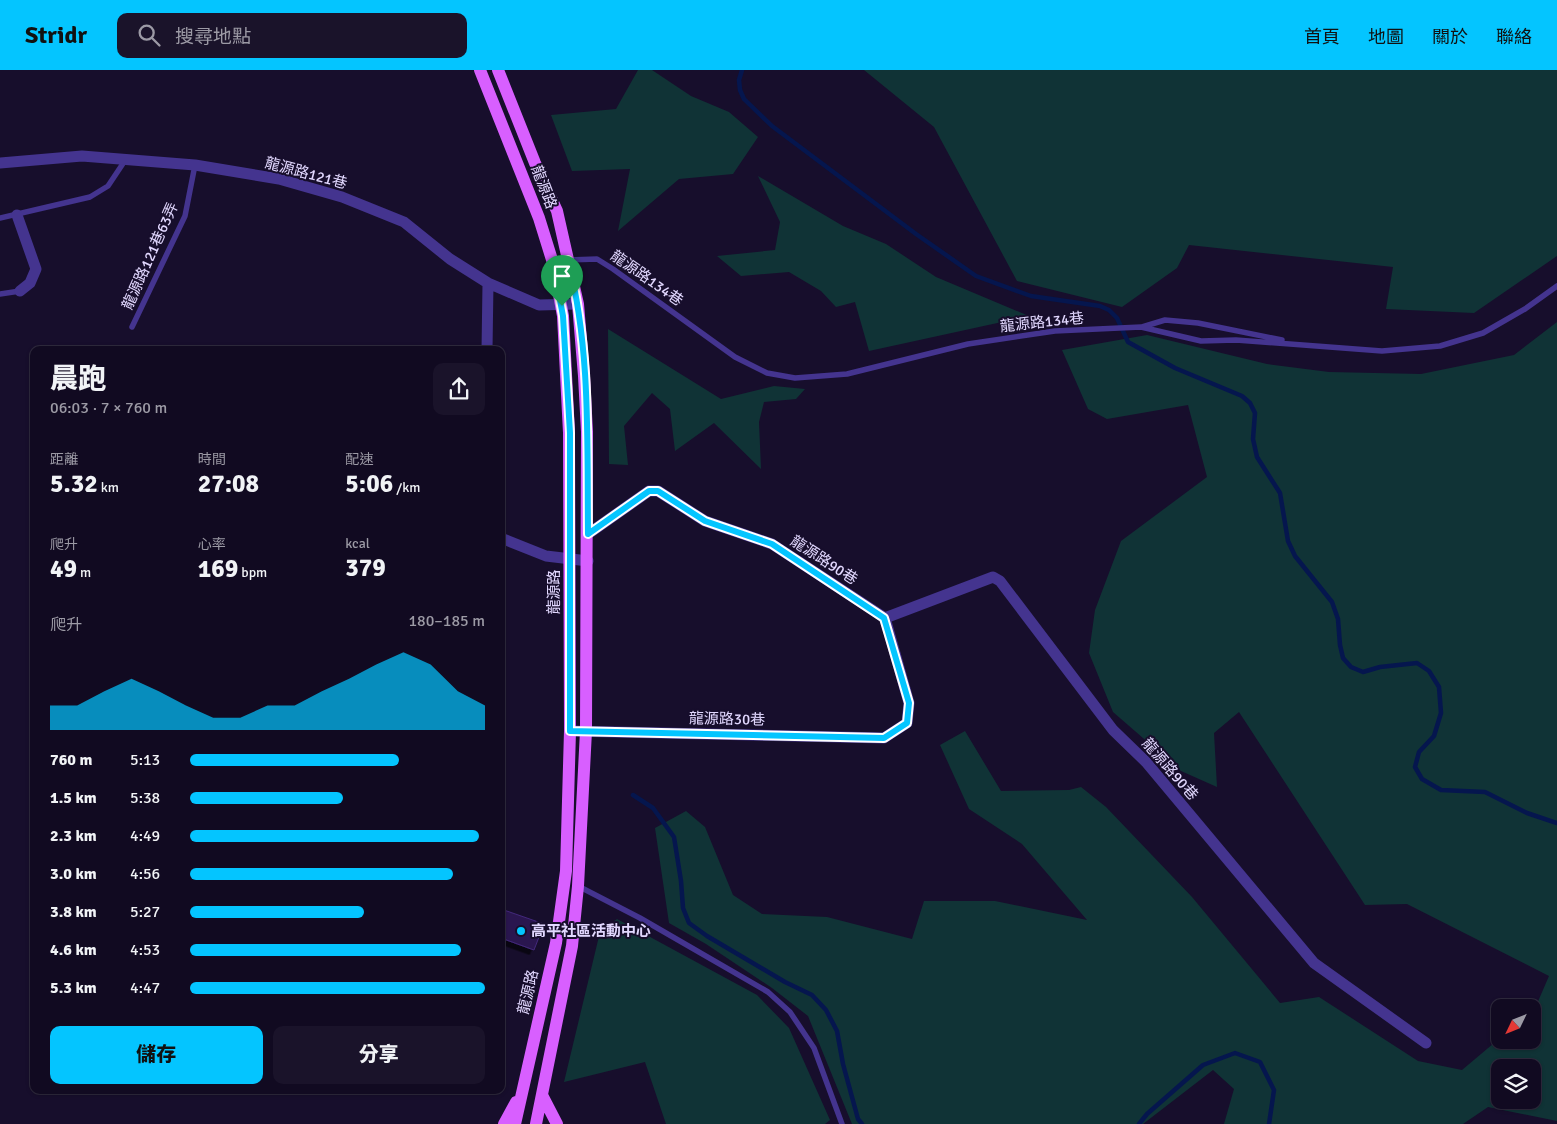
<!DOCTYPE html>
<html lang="zh-TW">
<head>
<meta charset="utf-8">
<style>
  :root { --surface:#110a21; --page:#1a132a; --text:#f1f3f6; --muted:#9c9aa5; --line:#302b3f; --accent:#04c5ff }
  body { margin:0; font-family:Signika,"Noto Sans TC",sans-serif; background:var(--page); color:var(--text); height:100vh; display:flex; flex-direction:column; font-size:19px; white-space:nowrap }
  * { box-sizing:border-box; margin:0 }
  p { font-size:16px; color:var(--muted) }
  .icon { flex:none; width:28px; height:28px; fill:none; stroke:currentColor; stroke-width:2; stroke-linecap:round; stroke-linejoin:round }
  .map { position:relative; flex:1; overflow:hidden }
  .details { position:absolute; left:30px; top:276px; width:475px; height:748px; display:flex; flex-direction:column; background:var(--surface); border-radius:10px; box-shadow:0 1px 4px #0004,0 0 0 1px var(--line) }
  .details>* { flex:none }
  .needle { width:32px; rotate:227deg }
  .fabs { position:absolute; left:1491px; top:929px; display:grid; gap:10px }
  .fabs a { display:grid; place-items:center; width:50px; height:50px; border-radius:10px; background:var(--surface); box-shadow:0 1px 4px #0004,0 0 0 1px var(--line); font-size:25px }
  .pin { position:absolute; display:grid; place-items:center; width:42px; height:42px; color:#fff; margin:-51px -21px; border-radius:50% 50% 50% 0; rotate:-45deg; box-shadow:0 0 5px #0007 }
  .pin .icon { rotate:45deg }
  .round { display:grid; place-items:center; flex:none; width:52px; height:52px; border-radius:10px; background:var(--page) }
  .headline { display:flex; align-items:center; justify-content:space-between; height:85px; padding:0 20px }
  h1 { font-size:28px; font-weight:800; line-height:38px }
  .figures { display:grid; grid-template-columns:repeat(3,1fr); gap:8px; height:85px; padding:5px 20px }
  .figures div { display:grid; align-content:center }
  .figures b { font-size:25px; font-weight:800 }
  .figures small { font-size:14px; font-weight:400 }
  .figures p { font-size:14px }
  .chart { height:140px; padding:10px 20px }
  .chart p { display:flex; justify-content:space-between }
  .chart svg { width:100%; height:90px; margin-top:5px; fill:var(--accent); opacity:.7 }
  .cta { display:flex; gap:10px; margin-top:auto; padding:10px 20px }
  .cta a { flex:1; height:58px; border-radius:10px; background:var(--accent); color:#111; font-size:20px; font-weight:800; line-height:58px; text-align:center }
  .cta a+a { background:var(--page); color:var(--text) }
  ul { padding:0 20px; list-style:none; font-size:16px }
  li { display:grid; grid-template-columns:80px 60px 1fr; align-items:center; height:38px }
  li i { height:12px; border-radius:6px; background:var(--accent) }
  header { display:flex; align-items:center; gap:30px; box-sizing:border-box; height:70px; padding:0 25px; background:var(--accent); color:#111 }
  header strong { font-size:24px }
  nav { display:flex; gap:28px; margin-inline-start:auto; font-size:18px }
  .search { width:350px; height:45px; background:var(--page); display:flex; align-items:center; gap:12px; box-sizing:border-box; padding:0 18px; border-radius:10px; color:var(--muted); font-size:19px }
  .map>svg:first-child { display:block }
  .green { fill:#103336; fill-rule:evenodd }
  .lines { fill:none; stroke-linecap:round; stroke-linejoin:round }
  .stream { stroke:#05164e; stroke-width:4.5 }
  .building { fill:#2a184f; stroke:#44287d; filter:url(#shadow) }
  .service { stroke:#44348f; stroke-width:5.5 }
  .minor { stroke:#44348f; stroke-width:11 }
  .primary { stroke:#d85fff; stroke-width:12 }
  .route-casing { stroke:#fff; stroke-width:10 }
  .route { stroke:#04c5ff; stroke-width:6 }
  .poi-dot { fill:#04c5ff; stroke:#170e2c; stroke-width:2 }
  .labels { text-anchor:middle; stroke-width:4; stroke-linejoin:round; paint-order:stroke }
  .street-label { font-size:15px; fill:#e2d8ff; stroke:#170e2c }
  .poi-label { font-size:15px; font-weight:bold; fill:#e2d8ff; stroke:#170e2c; text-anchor:start }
</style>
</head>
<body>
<header>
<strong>Stridr</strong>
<div class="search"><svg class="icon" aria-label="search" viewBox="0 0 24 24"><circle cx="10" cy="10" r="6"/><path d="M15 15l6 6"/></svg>搜尋地點</div>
<nav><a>首頁</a><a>地圖</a><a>關於</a><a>聯絡</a></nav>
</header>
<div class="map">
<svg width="1557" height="1054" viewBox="0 0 1557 1054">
  <defs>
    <filter id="shadow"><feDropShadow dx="-4.5" dy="4.5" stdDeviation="0" flood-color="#0009"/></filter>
  </defs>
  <rect width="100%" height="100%" fill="#170e2c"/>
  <path class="green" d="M638,0H652L691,26L729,42L758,67L733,104L679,109L618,161L630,99L572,101L551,45L616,39Z
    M864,0H1557V186L1474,243L1386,239L1393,197L1189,175L1177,198L1122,237L1017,211L934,57Z
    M758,106L843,156L886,174L936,207L1029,246L869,281L855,232L836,237L821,221L789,202L741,206L717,186L775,180L780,152Z
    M1557,252V1051L1488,1037L1463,1054H1224L1234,1019L1213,1000L1143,1054H852L808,946L772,918L706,874L669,853L655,758L686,741L705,757L733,825L762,844L827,847L912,869L924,831H995L1087,850L1022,774L969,739L940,675L965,661L1001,721L1069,720L1081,717L1106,737L1192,827L1280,933L1319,927L1418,991L1462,1000L1500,968V970H1532L1533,943L1549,906L1407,834L1365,835L1239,642L1214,663L1217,717L1181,701L1113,642L1089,583L1095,540L1121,471L1207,407L1188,335L1107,349L1088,339L1062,280L1147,265L1267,294L1329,302L1421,304L1514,285ZM1500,998H1532V1030H1500Z
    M608,259L721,329L774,316L805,319L796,329L764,332L759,352L761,399L714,353L675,381L670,339L652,323L624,356L628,395L609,394Z
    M617,849L757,925L789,958L830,1050L825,1054H666L645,992L564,1012L600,862Z"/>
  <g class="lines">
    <path class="stream" d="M742,0L739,10L740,20L744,29L772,56L916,164L976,206L1031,226L1100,236L1109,240L1117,248L1128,272L1175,298L1242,326L1250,333L1255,343L1253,369L1257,387L1280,423L1288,471L1295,486L1332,532L1338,549L1340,575L1343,588L1351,597L1363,602L1380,597L1417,593L1429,601L1439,617L1441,643L1434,666L1419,682L1415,697L1422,709L1441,720L1485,722L1527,743L1557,753
      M633,725L653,738L674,767L681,811L683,838L689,853L707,866L785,912L812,925L826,940L837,961L843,994L858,1049L862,1054
      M1139,1054L1147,1044L1203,995L1235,983L1260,992L1274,1020L1269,1054"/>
  </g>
  <path class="building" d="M501,839L544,854L534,880L501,868Z"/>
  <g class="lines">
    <path class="service" d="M0,148L90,127L108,116L126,89
      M553,193L568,190L597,189L613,199L735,287L767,303L795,308L847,304L968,274L1055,261L1141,257L1201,271L1236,270L1382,281L1440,276L1483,263L1525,239L1557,216
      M0,224L20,221
      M132,257L185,146L195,95
      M1142,257L1165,250L1198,253L1282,270
      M578,816L640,848L768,922L790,942L814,978L842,1054"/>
    <path class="minor" d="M0,93L82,86L195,95L279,109L342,127L404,152L450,189L488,213L539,235L578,234
      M17,145L36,199L30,213L20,221
      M487,280L488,213
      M501,468L546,486L588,491
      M885,548L993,507L1000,511L1113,660L1146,692L1314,893L1426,973
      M570,661L884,668L907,653L909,633L885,548L772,474L705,451L658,421H649L588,464"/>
    <path class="primary" d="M480,0L539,148L553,193L563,246L569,363L570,661L566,801L556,873L515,1054
      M498,0L535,93L557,141L578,234L584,306L587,362L586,661L578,816L572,876L536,1054
      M542,1025L557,1054
      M504,1054L516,1032"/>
  </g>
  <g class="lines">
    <g class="route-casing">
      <path id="route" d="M568,190C591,279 587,373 588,464L649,421H658L705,451L772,474L884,548L909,633L907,653L884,668L570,661V363L563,246L553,193Z"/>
    </g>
    <use href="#route" class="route"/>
  </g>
  <circle class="poi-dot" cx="521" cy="861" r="5"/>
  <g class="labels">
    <g class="street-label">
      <text transform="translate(306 103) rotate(15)" y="5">龍源路121巷</text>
      <text transform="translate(544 117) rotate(69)" y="5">龍源路</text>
      <text transform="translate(150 186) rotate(-66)" y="5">龍源路121巷63弄</text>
      <text transform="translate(647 208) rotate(35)" y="5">龍源路134巷</text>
      <text transform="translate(1042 252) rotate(-6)" y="5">龍源路134巷</text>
      <text transform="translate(824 490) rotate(33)" y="5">龍源路90巷</text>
      <text transform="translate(554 522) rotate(-90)" y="5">龍源路</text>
      <text transform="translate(727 649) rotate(1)" y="5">龍源路30巷</text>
      <text transform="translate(1170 699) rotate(49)" y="5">龍源路90巷</text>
      <text transform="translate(528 922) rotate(-77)" y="5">龍源路</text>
    </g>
    <g class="poi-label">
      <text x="531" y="866">高平社區活動中心</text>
    </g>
  </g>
</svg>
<div class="fabs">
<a><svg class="needle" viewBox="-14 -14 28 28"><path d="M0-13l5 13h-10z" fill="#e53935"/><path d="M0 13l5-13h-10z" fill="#9c9aa5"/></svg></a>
<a><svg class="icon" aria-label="layers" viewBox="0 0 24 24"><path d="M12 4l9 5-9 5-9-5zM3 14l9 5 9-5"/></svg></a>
</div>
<div class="pin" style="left:562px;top:236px;background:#1e9e55"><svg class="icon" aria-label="arrive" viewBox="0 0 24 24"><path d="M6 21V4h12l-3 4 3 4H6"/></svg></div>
<section class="details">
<div class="headline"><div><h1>晨跑</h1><p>06:03 · 7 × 760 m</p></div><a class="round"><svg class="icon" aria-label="share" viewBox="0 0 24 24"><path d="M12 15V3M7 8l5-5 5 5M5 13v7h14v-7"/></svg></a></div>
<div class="figures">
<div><p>距離</p><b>5.32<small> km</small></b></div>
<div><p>時間</p><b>27:08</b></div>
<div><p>配速</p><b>5:06<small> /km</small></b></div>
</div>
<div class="figures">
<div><p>爬升</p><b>49<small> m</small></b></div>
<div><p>心率</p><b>169<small> bpm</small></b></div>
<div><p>kcal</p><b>379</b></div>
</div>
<div class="chart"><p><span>爬升</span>180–185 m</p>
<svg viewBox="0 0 160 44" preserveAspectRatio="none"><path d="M0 44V32L10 32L20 25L30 19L40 25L50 32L60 38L70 38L80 32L90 32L100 25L110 19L120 12L130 6L140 12L150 25L160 32V44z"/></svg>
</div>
<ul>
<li><b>760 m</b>5:13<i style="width:71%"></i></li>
<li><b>1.5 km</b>5:38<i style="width:52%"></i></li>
<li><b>2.3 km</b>4:49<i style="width:98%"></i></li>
<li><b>3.0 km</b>4:56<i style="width:89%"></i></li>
<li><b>3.8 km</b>5:27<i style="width:59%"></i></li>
<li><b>4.6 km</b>4:53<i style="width:92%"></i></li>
<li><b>5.3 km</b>4:47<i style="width:100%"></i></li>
</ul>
<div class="cta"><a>儲存</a><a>分享</a></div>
</section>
</div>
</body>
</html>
